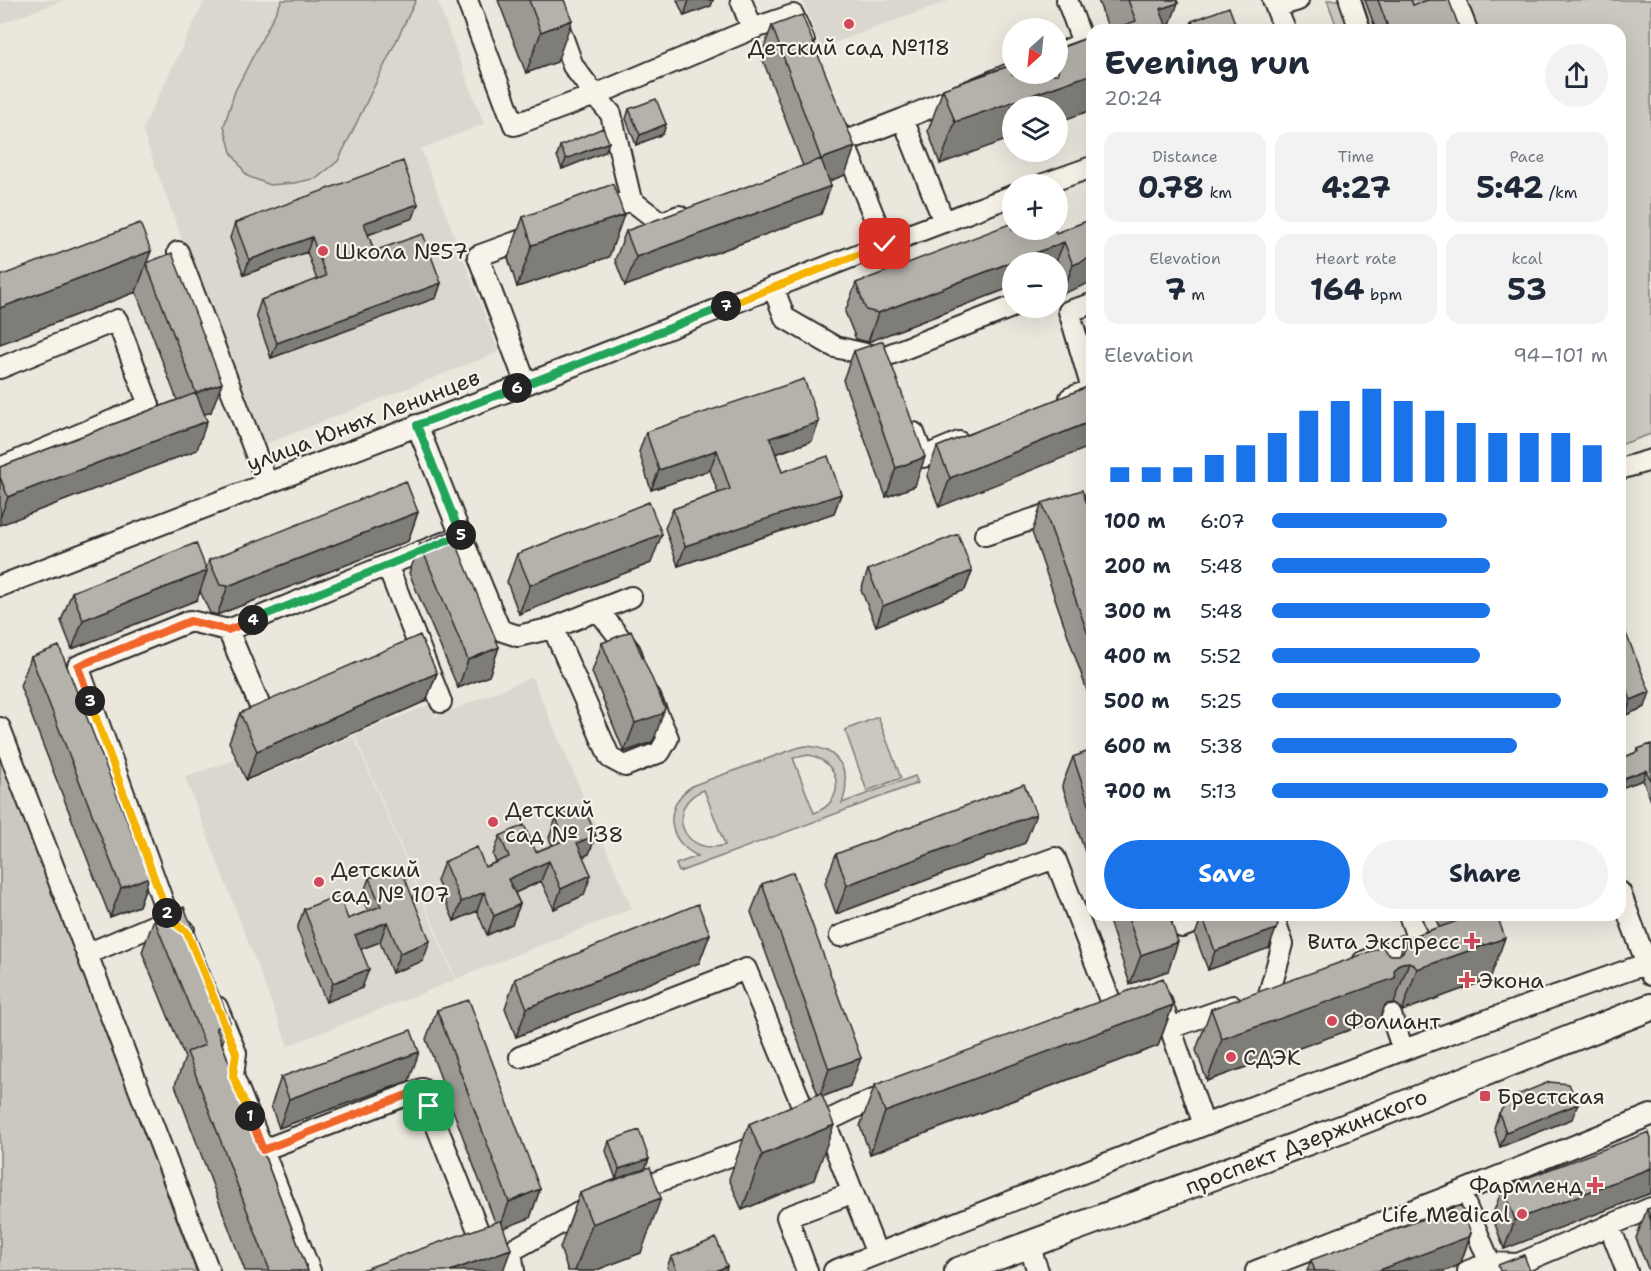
<!DOCTYPE html>
<html lang="en">
<head>
<meta charset="utf-8">
<style>
  :root { --surface:#fff; --page:#f2f2f3; --text:#1f2937; --muted:#747a83; --accent:#1a73e8 }
  body { margin:0; font-family:"Shantell Sans",sans-serif; background:var(--page); color:var(--text); height:100vh; display:flex; flex-direction:column; font-size:22px; white-space:nowrap }
  * { box-sizing:border-box; margin:0 }
  p { font-size:20px; color:var(--muted) }
  .icon { flex:none; width:33px; height:33px; fill:none; stroke:currentColor; stroke-width:2; stroke-linecap:round; stroke-linejoin:round }
  .map { position:relative; flex:1; overflow:hidden }
  .details { position:absolute; left:1086px; top:24px; width:540px; height:897px; display:flex; flex-direction:column; background:var(--surface); border-radius:18px; box-shadow:0 6px 24px #0002 }
  .details>* { flex:none }
  .needle { width:39px; rotate:207deg }
  .fabs { position:absolute; left:1002px; top:18px; display:grid; gap:12px }
  .fabs a { display:grid; place-items:center; width:66px; height:66px; border-radius:50%; background:var(--surface); box-shadow:0 6px 24px #0002; font-size:30px }
  .pin { position:absolute; display:grid; place-items:center; width:51px; height:51px; color:#fff; margin:-26px; border-radius:12px; box-shadow:0 3px 9px #0006 }
  .km { position:absolute; width:30px; height:30px; margin:-15px; border-radius:50%; background:#222; color:#fff; font-size:16px; line-height:30px; text-align:center }
  .round { display:grid; place-items:center; flex:none; width:63px; height:63px; border-radius:32px; background:var(--page) }
  .summary { display:flex; align-items:center; justify-content:space-between; height:102px; padding:0 18px }
  h1 { font-size:33px; font-weight:700; line-height:45px }
  .metrics { display:grid; grid-template-columns:repeat(3,1fr); gap:9px; height:102px; padding:6px 18px }
  .metrics div { display:grid; align-content:center; border-radius:15px; background:var(--page); text-align:center }
  .metrics b { font-size:30px; font-weight:700 }
  .metrics small { font-size:16px; font-weight:400 }
  .metrics p { font-size:16px }
  .chart { height:168px; padding:12px 18px }
  .chart p { display:flex; justify-content:space-between }
  .chart svg { width:100%; height:108px; margin-top:6px; stroke:var(--accent); stroke-width:6 }
  .action { display:flex; gap:12px; margin-top:auto; padding:12px 18px }
  .action a { flex:1; height:69px; border-radius:36px; background:var(--accent); color:#fff; font-size:24px; font-weight:700; line-height:69px; text-align:center }
  .action a+a { background:var(--page); color:var(--text) }
  ul { padding:0 18px; list-style:none; font-size:20px }
  li { display:grid; grid-template-columns:96px 72px 1fr; align-items:center; height:45px }
  li i { height:15px; border-radius:8px; background:var(--accent) }
  .map>svg:first-child { display:block }
  .built { fill:#dbd7ce }
  .green { fill:#cbc8bf; stroke:#7b7a75; stroke-width:1.5; fill-rule:evenodd }
  .lines { fill:none; stroke-linecap:round; stroke-linejoin:round }
  .minor-casing { stroke:#2b2b2b; stroke-width:24 }
  .major-casing { stroke:#2b2b2b; stroke-width:30 }
  .minor { stroke:#f7f3e8; stroke-width:20 }
  .major { stroke:#f7f3e8; stroke-width:26 }
  .wall { fill:#9c9993; stroke:#2b2b2b; stroke-width:1.5 }
  .shaded-wall { fill:#7f7d78; stroke:#2b2b2b; stroke-width:1.5 }
  .building { fill:#b5b2ab; stroke:#2b2b2b; stroke-width:1.5 }
  .split-1-casing { stroke:#fff; stroke-width:12 }
  .split-2-casing { stroke:#fff; stroke-width:12 }
  .split-3-casing { stroke:#fff; stroke-width:12 }
  .split-4-casing { stroke:#fff; stroke-width:12 }
  .split-5-casing { stroke:#fff; stroke-width:12 }
  .split-6-casing { stroke:#fff; stroke-width:12 }
  .split-7-casing { stroke:#fff; stroke-width:12 }
  .split-8-casing { stroke:#fff; stroke-width:12 }
  .split-1 { stroke:#f0652b; stroke-width:8 }
  .split-2 { stroke:#f5b400; stroke-width:8 }
  .split-3 { stroke:#f5b400; stroke-width:8 }
  .split-4 { stroke:#f0652b; stroke-width:8 }
  .split-5 { stroke:#22a559; stroke-width:8 }
  .split-6 { stroke:#22a559; stroke-width:8 }
  .split-7 { stroke:#22a559; stroke-width:8 }
  .split-8 { stroke:#f5b400; stroke-width:8 }
  .poi-dot { fill:#d1495b; stroke:#f7f3e8; stroke-width:2 }
  .labels { text-anchor:middle; stroke-width:4.5; stroke-linejoin:round; paint-order:stroke }
  .poi-label { font-size:22px; fill:#2b2b2b; stroke:#f7f3e8; text-anchor:start }
  .street-label { font-size:22px; fill:#2b2b2b; stroke:#f7f3e8 }
</style>
</head>
<body>
<div class="map">
<svg width="1651" height="1271" viewBox="0 0 1651 1271">
  <rect width="100%" height="100%" fill="#ebe7dd"/>
  <filter id="ink" filterUnits="userSpaceOnUse"><feTurbulence type="fractalNoise" baseFrequency=".0167" numOctaves="2"/><feDisplacementMap in="SourceGraphic" scale="12" xChannelSelector="R" yChannelSelector="G"/><feConvolveMatrix kernelMatrix="1 2 1 2 8 2 1 2 1" color-interpolation-filters="sRGB"/></filter>
  <g filter="url(#ink)">
    <path class="built" d="M0,0H64L0,24Z
      M205,0H437L484,124L421,149L499,352L258,447L142,130Z
      M803,0H951L821,48Z
      M532,677L632,909L456,979L355,735L429,705L435,717Z
      M354,736L455,980L288,1046L185,777L235,760L245,783Z"/>
    <path class="green" d="M282,0H416L338,161L317,178L294,183L270,185L247,176L231,152L224,126L235,91Z
      M1327,0H1651V434L1620,445V30H1338Z
      M878,717L901,778L867,791L845,730Z
      M805,746C839,747 853,773 842,803L915,776L918,783L679,872L676,864L698,856C665,841 663,803 694,785L797,748ZM809,755C842,762 847,802 814,813L793,758ZM704,790L725,845C681,858 664,804 704,790Z
      M0,750L196,1271H0Z"/>
    <g class="lines">
      <g class="minor-casing">
        <path id="minor" d="M467,0L514,125L595,95L611,114L631,200L597,212
          M549,0L573,66L595,95L752,29L741,0
          M1273,0L1285,30
          M1350,0L1360,30
          M1455,0L1467,30
          M1276,7L1298,0
          M752,29L793,15L804,41
          M1058,54L1083,43L1067,0
          M841,135L885,244
          M844,142L903,119
          M1044,184L1092,167
          M631,200L661,223L679,216
          M944,222L903,119L1012,73
          M178,252L267,483
          M773,287L785,318L835,347L879,357
          M883,357L1012,307
          M0,368L117,320L149,405L0,468
          M526,384L478,256L538,234
          M1070,398L1092,389L1069,311L1092,304
          M417,425L461,536L500,630L518,636L553,628
          M914,433L923,457L959,442
          M1620,469L1651,460
          M985,535L1079,504L1087,516L1092,529
          M387,565L441,702
          M0,586L526,384L885,244L1012,196
          M631,597L553,628L610,758L625,766L660,752L668,738L650,697
          M598,610L630,651L632,656
          M228,630L262,711
          M0,728L209,1271
          M1620,892L1651,975
          M1182,927L1214,915
          M184,930L169,919L78,666L190,621L228,630L387,565L461,536
          M840,936L1055,858L1113,1008L1127,1006
          M87,954L169,919
          M1363,962L1418,940L1409,915
          M1269,994L1283,944L1273,915
          M1156,1002L1161,1001L1204,1125
          M217,1007L236,1053L233,1076L263,1150
          M1391,1015L1403,1050
          M1170,1028L1233,1006
          M520,1057L746,969L811,1127
          M825,1122L858,1106L892,1093
          M816,1125L825,1122L877,1254
          M632,1191L763,1144
          M1460,1192L1490,1263L1518,1264L1651,1208
          M1609,1225L1627,1271
          M1029,1246L1038,1271
          M310,1271L263,1150L422,1089L481,1238
          M514,1271L511,1251L584,1210L594,1206
          M807,1271L787,1217L852,1193
          M834,1271L1204,1125L1403,1050L1651,962
          M1256,1271L1460,1192L1651,1115
          M1468,1271L1490,1263"/>
      </g>
      <g class="major-casing">
        <path id="major" d="M958,1271L1344,1128L1651,1007"/>
      </g>
      <use href="#minor" class="minor"/>
      <use href="#major" class="major"/>
    </g>
    <path class="wall" d="M498,0H564L557,62L526,73Z
      M677,0H713L711,6L684,16Z
      M1098,0H1177L1168,30H1109Z
      M1365,0H1411L1413,5L1460,30H1376Z
      M1192,21L1236,26L1234,30H1189Z
      M772,26L845,175L829,181L831,186L821,214L625,286L615,260L626,231L803,166L761,55Z
      M1092,36L940,164L928,131L943,89Z
      M629,109L666,124L663,134L636,145L626,119Z
      M609,142L605,152L562,169L557,156L560,146Z
      M418,204L413,218L368,235L374,251L441,283L436,298L271,358L256,315L261,300L317,280L307,252L244,275L230,238L235,223Z
      M523,217L609,257L517,287L508,258Z
      M1092,219L1062,294L1058,282V262H1012V287L868,342L856,339L845,312L856,283L1056,233Z
      M151,251L146,263L211,412L204,414L197,450L0,525V467L177,400L136,292L0,344Z
      M854,351L915,486L886,497L843,380Z
      M1092,385L939,507L927,476L937,447Z
      M646,432L812,441L776,454L782,472L841,494L834,513L678,566L665,528L673,509L718,493L710,470L651,490L639,452Z
      M1042,503L1092,518V705L1032,532Z
      M418,512L408,541L217,615L210,613L200,591L197,600L72,649L61,621L72,592L206,568L209,560Z
      M420,544L499,647L489,676L458,688L409,573Z
      M517,554L651,563L519,614L507,582Z
      M868,570L972,571L965,590L876,626L861,590Z
      M1620,619L1645,707L1626,715L1620,700Z
      M602,643L655,737L652,742L624,752L592,672Z
      M31,657L149,877L139,906L110,917L20,686Z
      M437,673L426,701L246,780L229,742L240,713Z
      M1651,744V801L1643,780L1621,788L1620,759L1637,752L1638,749Z
      M1092,750V872L1062,785L1073,757Z
      M556,818L596,835L589,854L583,857L584,895L554,909L541,881L515,893L520,904L512,924L487,935L477,911L454,921L437,881L444,862L485,867L496,862L493,855L500,836L536,852L552,845L549,838Z
      M1025,843L836,914L825,883L836,854Z
      M369,878L423,961L392,973L380,942L361,949L362,988L326,1002L297,929L304,909L348,919L368,911L362,898Z
      M762,884L850,1086L822,1097L814,1180L742,1210L729,1179L749,1124L818,1095L751,912Z
      M1107,915H1169L1168,971L1130,984Z
      M1202,915L1269,948L1208,970L1195,935Z
      M1434,915H1497L1490,979L1402,1011L1399,1006L1394,1003L1387,1004L1385,1005L1380,1019L1207,1081L1196,1050L1211,1009L1386,952L1391,955H1399L1400,954L1405,939L1439,927Z
      M154,919L230,1022L222,1044L308,1271H245L175,1085L185,1058L142,952Z
      M710,934L699,963L516,1037L505,1008L515,979Z
      M1173,1005L1158,1046L870,1154L860,1126L875,1085Z
      M437,1010L540,1189L530,1218L503,1228L495,1222L426,1039Z
      M281,1077L409,1081L279,1128L271,1106Z
      M1499,1113L1572,1119L1500,1147L1494,1128Z
      M609,1141L649,1159L645,1169L641,1253L594,1271H568L560,1248L580,1193L616,1179L606,1151Z
      M1503,1187L1651,1193L1504,1249L1492,1216Z
      M1651,1208V1271H1649L1636,1238L1647,1209Z
      M1471,1233L1461,1262L1457,1266L1445,1271H1307L1311,1260Z
      M671,1257L727,1266L726,1271H669L667,1267Z"/>
    <path class="shaded-wall" d="M689,0H713L711,6L684,16Z
      M1178,3L1168,30H1153L1160,9Z
      M572,20L557,62L526,73L541,32Z
      M1092,74V110L1058,122V106H1012V138L940,164L955,122Z
      M666,124L663,134L636,145L640,135Z
      M609,142L605,152L562,169L566,159Z
      M855,147L845,175L811,188L821,159Z
      M831,186L821,214L625,286L636,257Z
      M418,204L413,218L359,238L364,223Z
      M624,215L609,257L517,287L532,245Z
      M312,237L307,252L244,275L249,260Z
      M1064,242L1056,262H1012V287L868,342L878,313Z
      M151,251L136,292L0,344V308Z
      M1092,257V282L1062,294L1073,265Z
      M441,283L436,298L271,358L277,343Z
      M222,383L211,412L186,421L196,393Z
      M207,421L197,450L0,525V518L8,497Z
      M1092,421V446L939,507L950,478Z
      M819,422L812,441L763,458L770,438Z
      M717,450L710,470L651,490L659,470Z
      M925,457L915,486L886,497L896,468Z
      M841,494L834,513L678,566L685,546Z
      M418,512L408,541L217,615L228,586Z
      M662,534L651,563L519,614L530,585Z
      M207,571L197,600L72,649L83,620Z
      M972,571L965,590L876,626L883,606Z
      M499,647L489,676L458,688L468,660Z
      M437,673L426,701L246,780L257,751Z
      M1650,692L1645,707L1626,715L1631,700Z
      M665,708L655,737L652,742L624,752L635,723Z
      M1646,770L1643,780L1621,788L1624,778Z
      M1036,814L1025,843L836,914L847,885Z
      M596,835L589,854L570,863L577,843Z
      M549,861L541,881L501,899L508,879Z
      M591,875L584,895L554,909L561,889Z
      M149,877L139,906L110,917L121,888Z
      M484,892L477,911L454,921L461,902Z
      M520,904L512,924L487,935L494,916Z
      M387,922L380,942L348,954L355,935Z
      M1276,929L1269,948L1208,970L1215,951Z
      M710,934L699,963L516,1037L527,1008Z
      M1505,938L1490,979L1402,1011L1417,969Z
      M430,941L423,961L392,973L400,953Z
      M1178,942L1168,971L1130,984L1141,955Z
      M1409,962L1394,1003L1387,1004L1385,1005L1380,1019L1207,1081L1222,1039L1394,971L1397,965L1402,963Z
      M369,969L362,988L326,1002L333,983Z
      M1173,1005L1158,1046L870,1154L885,1112Z
      M230,1022L218,1055L216,1028Z
      M419,1052L409,1081L279,1128L289,1099Z
      M861,1058L850,1086L819,1098L829,1069Z
      M1578,1104L1572,1119L1500,1147L1506,1132Z
      M834,1125L814,1180L742,1210L762,1155Z
      M649,1159L645,1169L616,1179L619,1169Z
      M1651,1168V1193L1504,1249L1515,1220Z
      M540,1189L530,1218L499,1230L509,1202Z
      M661,1198L641,1253L594,1271H575L592,1224Z
      M1471,1233L1461,1262L1457,1266L1445,1271H1377Z
      M511,1249L503,1271H450Z
      M727,1266L726,1271H716Z"/>
    <path class="building" d="M529,0H564L572,20L541,32Z
      M1128,0H1177L1178,3L1160,9L1168,30H1110L1136,21Z
      M1378,0H1411L1413,5L1428,0H1449L1460,30H1389Z
      M1229,7L1236,26L1234,30H1195L1192,21Z
      M802,15L855,147L821,159L772,26Z
      M1092,36V74L955,122L943,89L1012,65V74H1058V49Z
      M656,99L666,124L640,135L629,109Z
      M603,128L609,142L566,159L560,146Z
      M821,159L831,186L636,257L626,231Z
      M403,161L418,204L364,223L374,251L423,234L441,283L277,343L261,300L326,276L312,237L249,260L235,223Z
      M613,184L624,215L532,245L523,217Z
      M1092,219V257L1073,265L1064,242L878,313L866,310L856,283L1012,223V230H1055L1056,233Z
      M140,223L151,251L0,308V276Z
      M172,253L222,383L196,393L146,263Z
      M883,341L925,457L896,468L854,351Z
      M804,379L819,422L770,438L782,472L828,456L841,494L685,546L673,509L730,489L717,450L659,470L646,432Z
      M1092,385V421L950,478L937,447Z
      M196,393L207,421L8,497L0,477V467Z
      M406,481L418,512L228,586L220,585L209,560Z
      M1082,490L1092,518V646L1042,503Z
      M649,502L662,534L530,585L517,554Z
      M451,531L499,647L468,660L420,544Z
      M958,534L972,571L883,606L868,570Z
      M196,543L207,571L83,620L72,592Z
      M1620,619L1650,692L1631,700L1620,672Z
      M631,631L665,708L662,714L635,723L602,643Z
      M420,635L437,673L257,751L240,713Z
      M59,646L149,877L121,888L31,657Z
      M1651,744V782L1646,770L1624,778L1620,766V759L1639,751L1638,749Z
      M1092,750V813L1073,757Z
      M1024,784L1036,814L847,885L836,854Z
      M583,806L596,835L577,843L591,875L561,889L549,861L508,879L520,904L494,916L484,892L461,902L444,862L477,847L485,867L509,857L500,836L524,825L536,852L565,840L556,818Z
      M400,866L430,941L400,953L387,922L355,935L369,969L333,983L304,909L339,895L348,919L381,906L369,878Z
      M793,872L861,1058L829,1069L762,884Z
      M698,904L710,934L527,1008L515,979Z
      M184,907L230,1022L216,1028L308,1271H270L187,1052L205,1045L154,919Z
      M1127,915H1169L1178,942L1141,955Z
      M1202,915H1274L1278,925L1276,929L1215,951Z
      M1465,915H1497L1505,938L1417,969L1414,965L1409,962L1402,963L1397,965L1394,971L1395,978L1222,1039L1211,1009L1383,947L1386,952L1391,955H1399L1403,952L1406,946L1405,939L1466,918Z
      M1163,978L1173,1005L885,1112L875,1085Z
      M469,1000L540,1189L509,1202L437,1010Z
      M411,1030L419,1052L289,1099L281,1077Z
      M1549,1082L1569,1084L1578,1104L1506,1132L1499,1113L1510,1098Z
      M821,1093L834,1125L762,1155L749,1124Z
      M639,1130L649,1159L619,1169L609,1141Z
      M1649,1132L1651,1138V1168L1515,1220L1503,1187Z
      M650,1167L661,1198L592,1224L580,1193Z
      M1461,1205L1471,1233L1468,1237L1377,1271H1315L1311,1260Z
      M1651,1208V1221L1647,1209Z
      M499,1221H501L511,1249L450,1271H359Z
      M716,1238L727,1266L716,1271H677L671,1257Z
      M1524,1255L1530,1271H1500L1498,1265Z"/>
  </g>
  <g class="lines" filter="url(#ink)">
    <g class="split-1-casing">
      <path id="split-1" d="M250,1116L263,1150L422,1089L429,1106"/>
    </g>
    <g class="split-2-casing">
      <path id="split-2" d="M167,913L169,919L187,932L236,1053L233,1076L250,1116"/>
    </g>
    <g class="split-3-casing">
      <path id="split-3" d="M90,701L167,913"/>
    </g>
    <g class="split-4-casing">
      <path id="split-4" d="M90,701L78,666L190,621L228,630L253,620"/>
    </g>
    <g class="split-5-casing">
      <path id="split-5" d="M253,620L461,535"/>
    </g>
    <g class="split-6-casing">
      <path id="split-6" d="M461,535L417,425L517,388"/>
    </g>
    <g class="split-7-casing">
      <path id="split-7" d="M517,388L726,306"/>
    </g>
    <g class="split-8-casing">
      <path id="split-8" d="M726,306L885,244"/>
    </g>
    <use href="#split-1" class="split-1"/>
    <use href="#split-2" class="split-2"/>
    <use href="#split-3" class="split-3"/>
    <use href="#split-4" class="split-4"/>
    <use href="#split-5" class="split-5"/>
    <use href="#split-6" class="split-6"/>
    <use href="#split-7" class="split-7"/>
    <use href="#split-8" class="split-8"/>
  </g>
  <g class="poi-dot">
    <circle cx="849" cy="24" r="6"/>
    <circle cx="323" cy="251" r="6"/>
    <circle cx="493" cy="822" r="6"/>
    <circle cx="319" cy="882" r="6"/>
    <path d="M1469 932h6v6h6v6h-6v6h-6v-6h-6v-6h6z"/>
    <path d="M1464 971h6v6h6v6h-6v6h-6v-6h-6v-6h6z"/>
    <circle cx="1332" cy="1021" r="6"/>
    <circle cx="1231" cy="1057" r="6"/>
    <rect x="1479" y="1090" width="12" height="12" rx="3"/>
    <path d="M1592 1176h6v6h6v6h-6v6h-6v-6h-6v-6h6z"/>
    <circle cx="1522" cy="1214" r="6"/>
  </g>
  <g class="labels">
    <g class="poi-label">
      <text x="849" y="55" text-anchor="middle">Детский сад №118</text>
      <text x="335" y="259">Школа №57</text>
      <text x="505" y="817">Детский<tspan x="505" dy="25">сад № 138</tspan></text>
      <text x="331" y="877">Детский<tspan x="331" dy="25">сад № 107</tspan></text>
      <text x="1460" y="949" text-anchor="end">Вита Экспресс</text>
      <text x="1479" y="988">Экона</text>
      <text x="1344" y="1029">Фолиант</text>
      <text x="1243" y="1065">СДЭК</text>
      <text x="1497" y="1104">Брестская</text>
      <text x="1583" y="1193" text-anchor="end">Фармленд</text>
      <text x="1510" y="1222" text-anchor="end">Life Medical</text>
    </g>
    <g class="street-label">
      <text transform="translate(363 420) rotate(-21)" y="8">улица Юных Ленинцев</text>
      <text transform="translate(1306 1141) rotate(-21)" y="8">проспект Дзержинского</text>
    </g>
  </g>
</svg>
<div class="fabs">
<a><svg class="needle" viewBox="-14 -14 28 28"><path d="M0-13l5 13h-10z" fill="#e53935"/><path d="M0 13l5-13h-10z" fill="#747a83"/></svg></a>
<a><svg class="icon" aria-label="layers" viewBox="0 0 24 24"><path d="M12 4l9 5-9 5-9-5zM3 14l9 5 9-5"/></svg></a>
<a>+</a>
<a>−</a>
</div>
<div class="pin" style="left:429px;top:1106px;background:#1e9e55"><svg class="icon" aria-label="arrive" viewBox="0 0 24 24"><path d="M6 21V4h12l-3 4 3 4H6"/></svg></div>
<div class="pin" style="left:885px;top:244px;background:#d93025"><svg class="icon" aria-label="check" viewBox="0 0 24 24"><path d="M5 12l5 5 9-10"/></svg></div>
<b class="km" style="left:250px;top:1116px">1</b>
<b class="km" style="left:167px;top:913px">2</b>
<b class="km" style="left:90px;top:701px">3</b>
<b class="km" style="left:253px;top:620px">4</b>
<b class="km" style="left:461px;top:535px">5</b>
<b class="km" style="left:517px;top:388px">6</b>
<b class="km" style="left:726px;top:306px">7</b>
<section class="details">
<div class="summary"><div><h1>Evening run</h1><p>20:24</p></div><a class="round"><svg class="icon" aria-label="share" viewBox="0 0 24 24"><path d="M12 15V3M7 8l5-5 5 5M5 13v7h14v-7"/></svg></a></div>
<div class="metrics">
<div><p>Distance</p><b>0.78<small> km</small></b></div>
<div><p>Time</p><b>4:27</b></div>
<div><p>Pace</p><b>5:42<small> /km</small></b></div>
</div>
<div class="metrics">
<div><p>Elevation</p><b>7<small> m</small></b></div>
<div><p>Heart rate</p><b>164<small> bpm</small></b></div>
<div><p>kcal</p><b>53</b></div>
</div>
<div class="chart"><p><span>Elevation</span>94–101 m</p>
<svg viewBox="0 0 160 44" preserveAspectRatio="none"><path d="M5 44V38M15 44V38M25 44V38M35 44V33M45 44V29M55 44V24M65 44V15M75 44V11M85 44V6M95 44V11M105 44V15M115 44V20M125 44V24M135 44V24M145 44V24M155 44V29"/></svg>
</div>
<ul>
<li><b>100 m</b>6:07<i style="width:52%"></i></li>
<li><b>200 m</b>5:48<i style="width:65%"></i></li>
<li><b>300 m</b>5:48<i style="width:65%"></i></li>
<li><b>400 m</b>5:52<i style="width:62%"></i></li>
<li><b>500 m</b>5:25<i style="width:86%"></i></li>
<li><b>600 m</b>5:38<i style="width:73%"></i></li>
<li><b>700 m</b>5:13<i style="width:100%"></i></li>
</ul>
<div class="action"><a>Save</a><a>Share</a></div>
</section>
</div>
</body>
</html>
